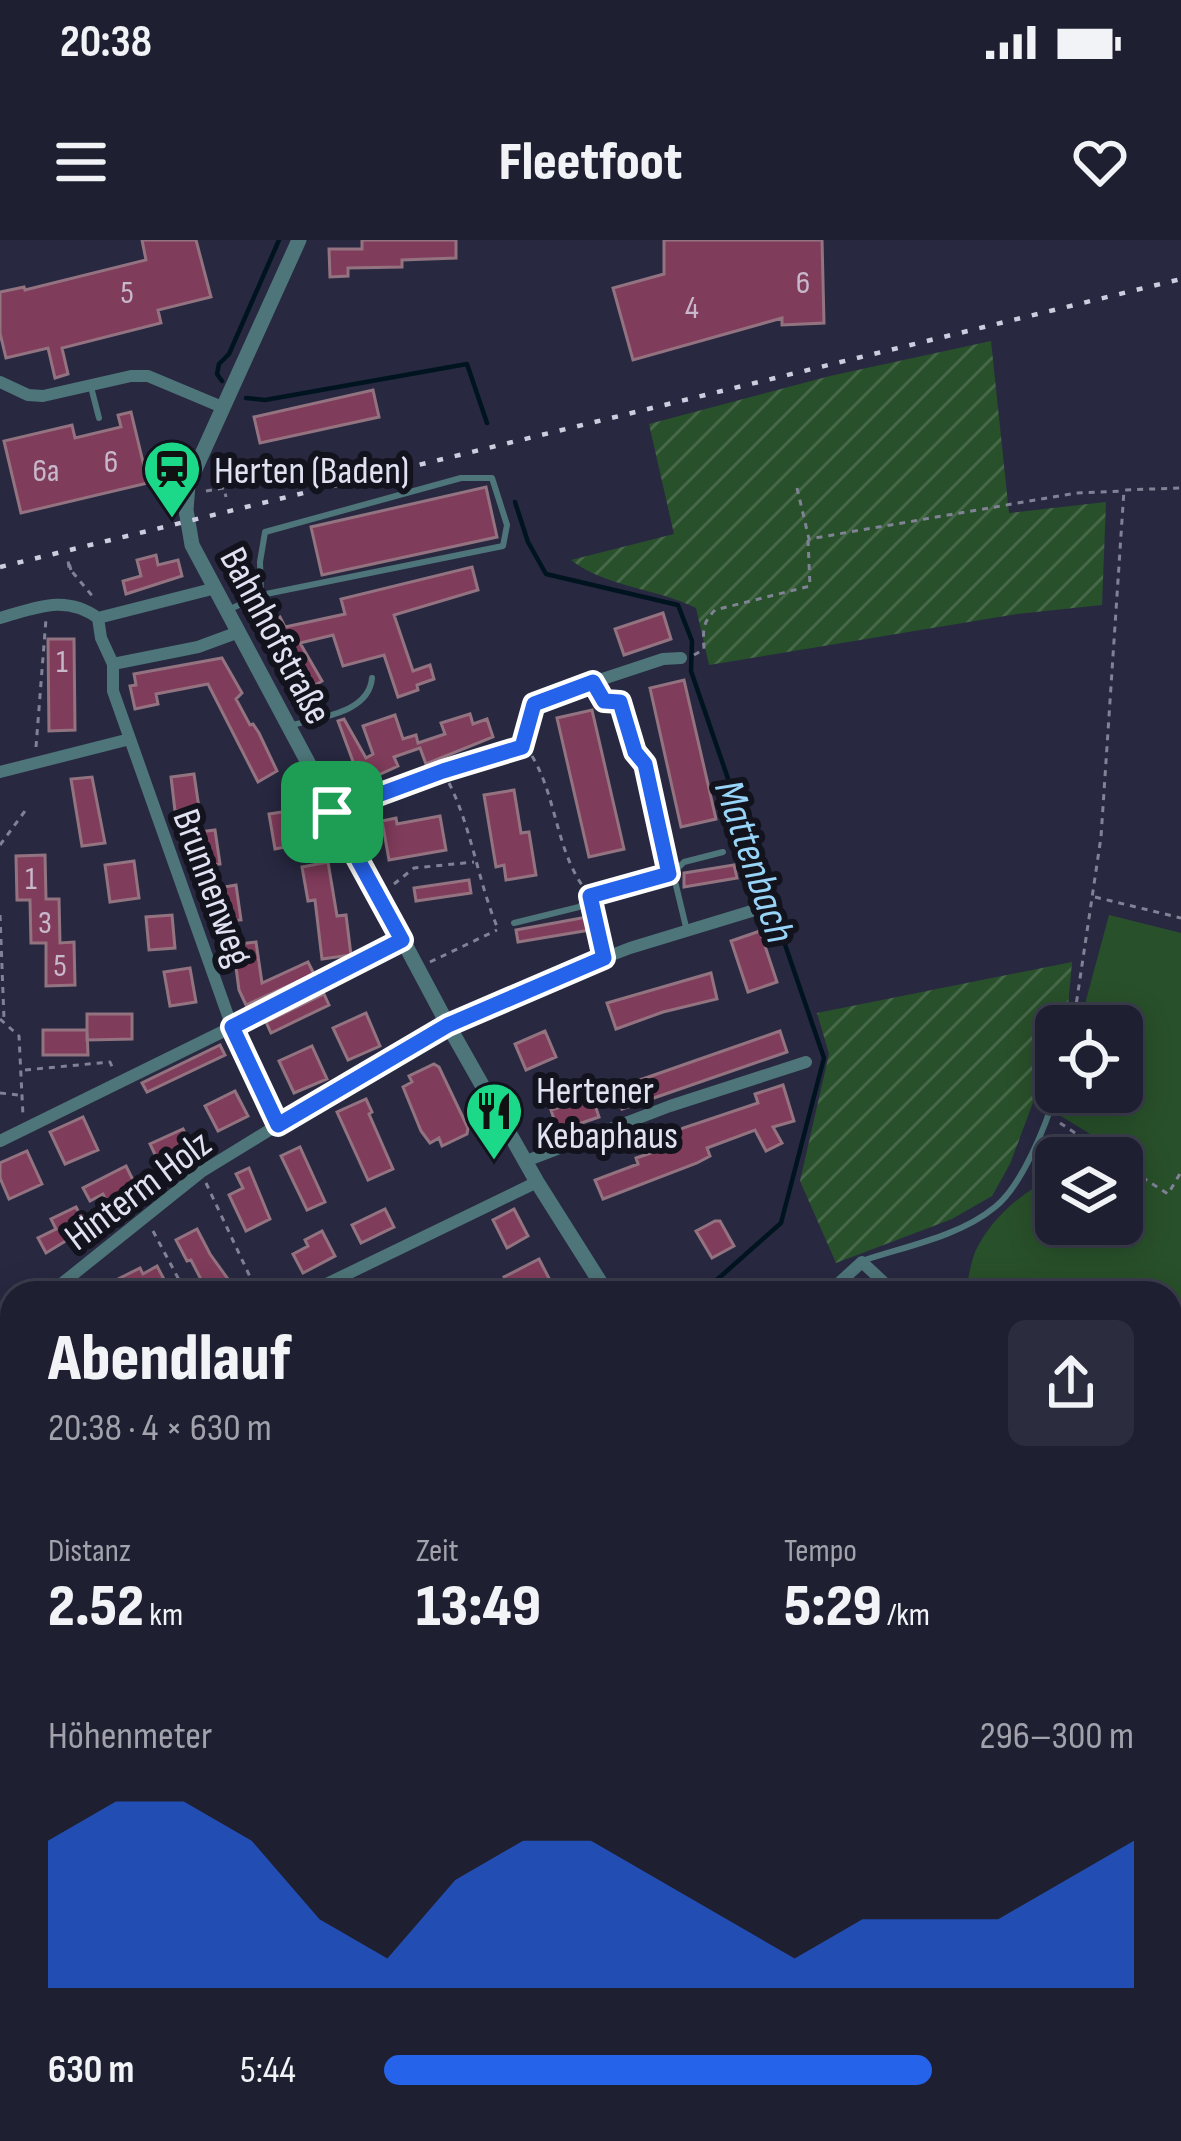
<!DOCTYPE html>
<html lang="de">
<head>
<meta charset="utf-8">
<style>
  :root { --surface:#1e1f31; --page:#2b2c3d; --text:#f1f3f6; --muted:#a1a2ab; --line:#3c3d4d; --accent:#2563eb }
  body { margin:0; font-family:"Sofia Sans Condensed",sans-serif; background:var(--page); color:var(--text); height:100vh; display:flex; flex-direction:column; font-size:45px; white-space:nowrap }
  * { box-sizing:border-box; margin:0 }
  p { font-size:39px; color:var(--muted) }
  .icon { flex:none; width:66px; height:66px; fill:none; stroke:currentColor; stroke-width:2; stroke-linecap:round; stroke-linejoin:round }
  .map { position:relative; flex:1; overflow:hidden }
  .side { position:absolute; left:0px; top:1041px; width:1182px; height:861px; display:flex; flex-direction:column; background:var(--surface); border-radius:36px 36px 0 0; box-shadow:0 6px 30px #0003,0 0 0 3px var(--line) }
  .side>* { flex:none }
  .buttons { position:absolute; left:1035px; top:765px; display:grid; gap:24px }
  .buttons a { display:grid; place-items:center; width:108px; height:108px; border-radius:18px; background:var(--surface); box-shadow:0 6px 30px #0003,0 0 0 3px var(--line); font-size:60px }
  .pin { position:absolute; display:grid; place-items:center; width:102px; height:102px; color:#fff; margin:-51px; border-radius:24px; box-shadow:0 6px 18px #0006 }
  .round { display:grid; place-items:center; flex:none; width:126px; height:126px; border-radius:18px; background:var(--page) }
  .head { display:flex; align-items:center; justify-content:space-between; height:204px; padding:0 48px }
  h1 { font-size:66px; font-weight:800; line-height:90px }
  .stats { display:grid; grid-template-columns:repeat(3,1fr); gap:18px; height:204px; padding:12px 48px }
  .stats div { display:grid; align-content:center }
  .stats b { font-size:60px; font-weight:800 }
  .stats small { font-size:33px; font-weight:400 }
  .stats p { font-size:33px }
  .chart { height:336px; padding:24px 48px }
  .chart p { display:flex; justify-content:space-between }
  .chart svg { width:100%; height:216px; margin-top:12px; fill:var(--accent); opacity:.7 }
  ul { padding:0 48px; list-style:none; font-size:39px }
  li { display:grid; grid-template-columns:192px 144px 1fr; align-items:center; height:90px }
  li i { height:30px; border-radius:15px; background:var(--accent) }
  .status { display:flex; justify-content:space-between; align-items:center; height:84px; padding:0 60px; background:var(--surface); direction:ltr }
  .status svg { height:33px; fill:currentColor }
  header { display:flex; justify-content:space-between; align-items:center; height:156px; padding:0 48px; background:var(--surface); font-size:54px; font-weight:800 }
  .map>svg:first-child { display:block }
  .park { fill:#28502a }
  .garden { fill:url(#garden-furrows) }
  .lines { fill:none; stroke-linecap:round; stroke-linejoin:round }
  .stream { stroke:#001420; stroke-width:4.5 }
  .building { fill:#803c5b; stroke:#937380; stroke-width:3 }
  .path { stroke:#808296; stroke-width:3; stroke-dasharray:6 6; stroke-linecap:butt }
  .service { stroke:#4e767a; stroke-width:6 }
  .minor { stroke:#4e767a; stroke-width:12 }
  .tertiary { stroke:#4e767a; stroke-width:15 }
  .rail { stroke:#cccedf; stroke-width:4.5; stroke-dasharray:6 12; stroke-linecap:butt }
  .route-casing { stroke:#fff; stroke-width:24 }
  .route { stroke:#2563eb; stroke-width:15 }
  .labels { text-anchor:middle; stroke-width:12; stroke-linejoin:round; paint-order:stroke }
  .number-label { font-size:33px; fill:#c8b8cc }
  .poi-label { font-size:39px; fill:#e0e2f2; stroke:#13131e; text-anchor:start }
  .street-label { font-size:39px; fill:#e0e2f2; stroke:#13131e }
  .water-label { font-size:42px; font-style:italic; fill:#98d4f7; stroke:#13131e }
</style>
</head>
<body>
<div class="status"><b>20:38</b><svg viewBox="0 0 49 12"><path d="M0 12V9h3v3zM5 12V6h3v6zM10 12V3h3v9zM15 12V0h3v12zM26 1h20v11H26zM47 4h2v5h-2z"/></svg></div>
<header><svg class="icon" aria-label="menu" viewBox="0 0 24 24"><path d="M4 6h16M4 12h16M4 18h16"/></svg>Fleetfoot<svg class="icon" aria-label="heart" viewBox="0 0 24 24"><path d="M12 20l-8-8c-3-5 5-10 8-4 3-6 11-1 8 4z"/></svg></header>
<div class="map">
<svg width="1181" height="1901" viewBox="0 0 1181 1901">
  <defs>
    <pattern id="garden-furrows" width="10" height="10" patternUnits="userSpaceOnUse" patternTransform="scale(3)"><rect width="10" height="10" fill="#28502a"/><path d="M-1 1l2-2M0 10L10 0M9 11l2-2" fill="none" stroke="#476949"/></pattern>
  </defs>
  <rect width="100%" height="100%" fill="#282941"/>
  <path class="park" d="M1109,675L1181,693V1284L1170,1291V1053H965C969,1039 970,1020 978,1006C993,977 1025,949 1056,937V984H1122V918H1104L1113,908L1056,873L1061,852H1122V786H1079Z"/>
  <path class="garden" d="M991,101L1009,273L1106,262L1102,365L1017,374L709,425L696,368C656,348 605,347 571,320L674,294L649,184L830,136Z
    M1072,722L1068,767L1061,786H1056V801L1010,924L992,956L952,979L836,1023L800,941L829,814L817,773Z"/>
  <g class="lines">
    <path class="stream" d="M222,141L217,134L219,124L229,114L279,0
      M246,158L265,160L467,124L487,183
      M515,262L528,302L546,334L678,365L692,401L691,431L824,818L781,983L702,1053
      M0,1320L12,1315"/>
  </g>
  <path class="building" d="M142,0H196L211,57L158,70L161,83L62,108L68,134L55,138L48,108L6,118L0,93V52L24,47L25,50L146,20Z
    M362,0H456V18L402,20V27L348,28V36L330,37L329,9H362Z
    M664,0H822L824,83L782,85V78L633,120L613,48L664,34Z
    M373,150L379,177L260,203L254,177Z
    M131,172L148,243L21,273L4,201L72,185L75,198L121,187L118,175Z
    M486,247L497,297L322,335L311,287Z
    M156,315L158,325L178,320L182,336L126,354L123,341L141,336L137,320Z
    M472,327L478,350L394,375L413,431L430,425L434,439L417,445L418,450L398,457L384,415L343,426L333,395L300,403L322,441L297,456L259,388L280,377L285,387L345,374L341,359Z
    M663,373L671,399L624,415L615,389Z
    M48,399H74L75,490L49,491Z
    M222,418L242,453L236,459L250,485L253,484L259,493L277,531L258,542L208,444L156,454L158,464L135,469L130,446L136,445L134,434Z
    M684,440L716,579L681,587L650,448Z
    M592,470L624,609L589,617L557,478Z
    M470,474L473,484L487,479L493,497L426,524L420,508L394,517L398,526L361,543L338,481L344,479L366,518L373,514L363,486L395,475L403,499L416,495L418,503L445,494L441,483Z
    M194,534L199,568L175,571L171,537Z
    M92,537L105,603L82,606L71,539Z
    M514,550L521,593L529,592L536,635L506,640L504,625L496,627L484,555Z
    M295,570L301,604L275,609L269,574Z
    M440,576L446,610L389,620L382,581L396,578L397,584Z
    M215,590L220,624L197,627L192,593Z
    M45,615L46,659H59L60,703L74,702L75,745L46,746V703H31L30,660H17L16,616Z
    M134,621L139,658L110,662L105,625Z
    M328,622L337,676L346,675L351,715L322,719L315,660L308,661L302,627Z
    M734,625L737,638L684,647V633Z
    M469,640L471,653L416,661L414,648Z
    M236,645L241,680L218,682L213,649Z
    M172,675L175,708L149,710L146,677Z
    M587,677L590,690L518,702L516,690Z
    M760,691L777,742L748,752L731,701Z
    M256,702L262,743L308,722L314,734L246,765L239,750L235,720L241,719L239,704Z
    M190,728L196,762L170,766L164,732Z
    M711,733L717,759L663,772L616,789L607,763Z
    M324,754L329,765L271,793L266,782Z
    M366,773L380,806L348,820L333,788Z
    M87,774H132V799L87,800Z
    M43,790H87L88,815H43Z
    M545,791L556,817L526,830L515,804Z
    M780,791L787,812L622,869L614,849Z
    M220,805L225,815L147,852L142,843Z
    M312,806L327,839L294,853L279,821Z
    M434,824L439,827L468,888L467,894L442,906L439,898L430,903L421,891L403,847L412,842L409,836Z
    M783,845L794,881L773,887L782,903L766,911L755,890L707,908L710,916L697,923L603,959L595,940L638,924L636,918L672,906L669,897L683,888L758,863L755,854Z
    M235,851L248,876L218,891L205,866Z
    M592,856L599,877L558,891L551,870Z
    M366,859L372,872L369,874L393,929L368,940L337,872Z
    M83,877L98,910L65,924L50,892Z
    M183,889L193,910L160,925L150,904Z
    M300,907L325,962L307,970L281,916Z
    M27,911L42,944L9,959L0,938V923Z
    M126,926L139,952L109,966L103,954L90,961L83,948Z
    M249,928L270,979L246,991L229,955L243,948L236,934Z
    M76,967L87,988L46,1013L38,998L56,989L51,979Z
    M385,969L394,987L361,1003L352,985Z
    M514,969L528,996L507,1008L493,980Z
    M715,981H720L734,1006L712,1018L696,991Z
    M197,989L210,1014L238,1053H208L191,1020L187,1021L176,1000Z
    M322,991L335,1016L303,1033L293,1014L308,1006L305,1000Z
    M539,1019L552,1044L535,1053H512L504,1037Z
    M157,1026L167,1045L152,1053H90L140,1028L143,1034Z
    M12,1349V1441L0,1417V1354Z
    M0,1506L12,1532V1583L0,1588Z"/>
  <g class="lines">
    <path class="path" d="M797,248L809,299L1076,253L1123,251
      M206,251L224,248L226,257
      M71,330L68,320L69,328L94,358
      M694,415L704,409C703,391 702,383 715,370L810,346L808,300
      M600,454L604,461L620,462L635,512L645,524L667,624
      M36,507L46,379
      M532,516C556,556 556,607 582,645
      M449,543C472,589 478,642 498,689
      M0,605L25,571
      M394,644L414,628L474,622
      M1095,657L1181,678
      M0,675L4,779
      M430,722L497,690
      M351,724L385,707
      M0,779L19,796L23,876
      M1073,786L1101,597L1124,250L1181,248
      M25,830L110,822L113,829
      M0,853L19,855
      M1060,883L1113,918
      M1122,924L1168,954L1181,932
      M206,943L252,1041L273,1043L281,1053
      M153,991L186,1053
      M457,1890L465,1901
      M760,1890L764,1901"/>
    <path class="service" d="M91,147L99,178
      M228,370L261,355L503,306L507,285L492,238H461L265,292L260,322L261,355
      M293,485C320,477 369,473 372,438
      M673,633L684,622L723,612
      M514,683L579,667L590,656
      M603,715L590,656L673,633L686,687
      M232,787L344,732
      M865,1020C907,1006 960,996 995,967C1022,946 1046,885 1056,852
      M1170,1539L1181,1548
      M911,1890L920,1896L931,1890"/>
    <path class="minor" d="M0,142L28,155L43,156L131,136H148L222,167
      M212,349L98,378L101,398L113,424L198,407L236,393
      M0,378C36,368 65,354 98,378
      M113,424V451L232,787L278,885
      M0,532L130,499
      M333,572L443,531L522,507L534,463L545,458L663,419L681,418
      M0,901L232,787
      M526,921L670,866L806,822
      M50,1053L201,932L390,816L516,752L630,708L755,670
      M308,1053L537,942
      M828,1053L862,1022L895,1053
      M0,1093L12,1084
      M0,1137L12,1149
      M1170,1439L1181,1429
      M0,1456L12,1478
      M781,1890L785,1901
      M1056,1890L1061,1901
      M809,1901L830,1890"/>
    <path class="tertiary" d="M299,0L188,245L186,270L192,305L448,785L537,942L607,1053
      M1170,1658L1181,1667"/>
    <path class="rail" d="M0,327L1181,39"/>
  </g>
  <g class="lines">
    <g class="route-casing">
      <path id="route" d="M593,442L604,461L620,462L635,512L645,524L669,634L590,656L604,718L448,785L278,885L232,787L402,700L332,572L443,531L522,507L534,464Z"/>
    </g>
    <use href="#route" class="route"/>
  </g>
  <defs>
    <g id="station-pin" transform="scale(3)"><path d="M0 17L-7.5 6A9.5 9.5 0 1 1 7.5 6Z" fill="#1bd988" stroke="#13131e"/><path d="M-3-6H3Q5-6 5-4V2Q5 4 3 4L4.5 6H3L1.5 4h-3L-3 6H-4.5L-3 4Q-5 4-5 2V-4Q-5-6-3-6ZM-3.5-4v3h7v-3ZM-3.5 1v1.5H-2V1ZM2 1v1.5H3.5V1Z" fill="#111"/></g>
    <g id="restaurant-pin" transform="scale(3)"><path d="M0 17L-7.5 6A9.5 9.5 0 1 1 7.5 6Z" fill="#1bd988" stroke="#13131e"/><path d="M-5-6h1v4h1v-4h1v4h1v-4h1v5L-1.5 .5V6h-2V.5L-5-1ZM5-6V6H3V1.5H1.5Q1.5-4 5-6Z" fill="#111"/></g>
  </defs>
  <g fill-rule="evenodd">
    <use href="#station-pin" x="172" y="229"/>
    <use href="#restaurant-pin" x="494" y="871"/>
  </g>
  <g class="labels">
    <g class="number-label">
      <text x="803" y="53">6</text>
      <text x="127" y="63">5</text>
      <text x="692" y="78">4</text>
      <text x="111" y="232">6</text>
      <text x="46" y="241">6a</text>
      <text x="62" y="432">1</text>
      <text x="31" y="649">1</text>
      <text x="45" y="693">3</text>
      <text x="60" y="736">5</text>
    </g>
    <g class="poi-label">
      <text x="214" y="243">Herten (Baden)</text>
      <text x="536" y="863">Hertener<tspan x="536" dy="45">Kebaphaus</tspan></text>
    </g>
    <g class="street-label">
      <text transform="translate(277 395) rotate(62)" y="14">Bahnhofstraße</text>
      <text transform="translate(214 647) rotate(70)" y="14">Brunnenweg</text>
      <text transform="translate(137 949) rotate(-37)" y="14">Hinterm Holz</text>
    </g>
    <g class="water-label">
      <text transform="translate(756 621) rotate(71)" y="15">Mattenbach</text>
    </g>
  </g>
</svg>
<div class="buttons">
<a><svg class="icon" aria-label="locate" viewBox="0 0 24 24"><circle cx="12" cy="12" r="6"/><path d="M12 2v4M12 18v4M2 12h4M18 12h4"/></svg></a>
<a><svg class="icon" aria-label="layers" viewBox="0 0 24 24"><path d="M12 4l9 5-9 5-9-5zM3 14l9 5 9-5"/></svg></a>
</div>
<div class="pin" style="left:332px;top:572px;background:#1e9e55"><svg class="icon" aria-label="arrive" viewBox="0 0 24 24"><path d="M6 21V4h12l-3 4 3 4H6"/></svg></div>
<section class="side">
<div class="head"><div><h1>Abendlauf</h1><p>20:38 · 4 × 630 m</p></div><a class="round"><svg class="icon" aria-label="share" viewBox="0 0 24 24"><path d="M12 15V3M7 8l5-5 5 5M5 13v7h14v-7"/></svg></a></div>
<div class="stats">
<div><p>Distanz</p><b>2.52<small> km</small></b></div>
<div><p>Zeit</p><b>13:49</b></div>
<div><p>Tempo</p><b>5:29<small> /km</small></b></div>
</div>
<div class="chart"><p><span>Höhenmeter</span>296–300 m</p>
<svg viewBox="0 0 160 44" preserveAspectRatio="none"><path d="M0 44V14L10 6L20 6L30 14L40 30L50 38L60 22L70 14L80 14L90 22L100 30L110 38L120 30L130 30L140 30L150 22L160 14V44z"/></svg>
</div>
<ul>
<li><b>630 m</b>5:44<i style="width:73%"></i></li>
</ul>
</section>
</div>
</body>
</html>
